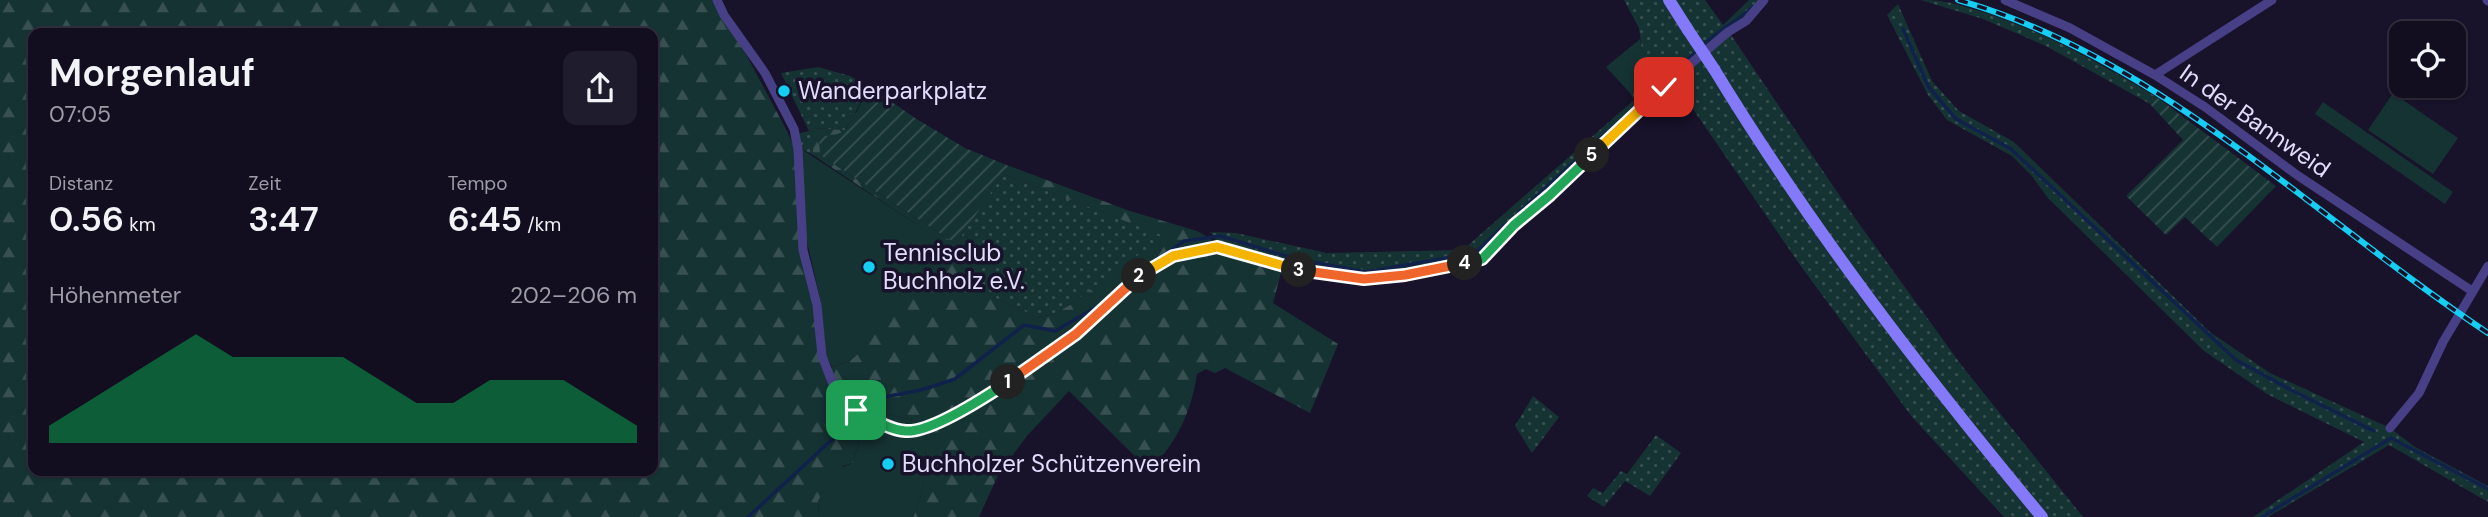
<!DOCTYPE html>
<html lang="de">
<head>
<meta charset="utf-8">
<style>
  :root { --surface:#120e20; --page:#1f1c2d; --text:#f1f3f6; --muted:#9c9ca5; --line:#312e3e; --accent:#0b8043 }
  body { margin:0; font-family:"DM Sans",sans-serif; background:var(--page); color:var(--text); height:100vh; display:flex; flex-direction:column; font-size:26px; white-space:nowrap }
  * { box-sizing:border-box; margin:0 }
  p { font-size:23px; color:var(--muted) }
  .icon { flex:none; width:38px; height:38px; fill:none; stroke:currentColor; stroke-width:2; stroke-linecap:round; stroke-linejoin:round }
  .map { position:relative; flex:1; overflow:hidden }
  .details { position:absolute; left:28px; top:28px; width:630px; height:448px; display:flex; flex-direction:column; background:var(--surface); border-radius:14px; box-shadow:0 2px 5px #0004,0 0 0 2px var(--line) }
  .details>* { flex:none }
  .controls { position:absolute; left:2389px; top:21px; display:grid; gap:14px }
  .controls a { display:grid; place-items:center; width:77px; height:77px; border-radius:14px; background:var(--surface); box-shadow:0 2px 5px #0004,0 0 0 2px var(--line); font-size:35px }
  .pin { position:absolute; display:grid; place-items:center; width:60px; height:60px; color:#fff; margin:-30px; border-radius:14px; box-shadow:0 4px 10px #0006 }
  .km { position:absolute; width:35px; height:35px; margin:-18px; border-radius:50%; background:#222; color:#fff; font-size:19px; line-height:35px; text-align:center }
  .round { display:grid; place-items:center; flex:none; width:74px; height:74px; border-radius:14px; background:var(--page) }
  .head { display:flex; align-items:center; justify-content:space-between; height:119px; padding:0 21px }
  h1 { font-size:38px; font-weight:600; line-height:52px }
  .figures { display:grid; grid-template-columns:repeat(3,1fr); gap:10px; height:119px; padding:7px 21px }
  .figures div { display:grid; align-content:center }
  .figures b { font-size:35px; font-weight:600 }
  .figures small { font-size:19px; font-weight:400 }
  .figures p { font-size:19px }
  .chart { height:196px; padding:14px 21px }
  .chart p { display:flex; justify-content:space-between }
  .chart svg { width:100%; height:126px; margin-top:7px; fill:var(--accent); opacity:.7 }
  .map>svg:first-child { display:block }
  .grass { fill:url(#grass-dots) }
  .forest { fill:url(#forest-firs); fill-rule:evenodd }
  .garden { fill:url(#garden-furrows) }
  .pitch { fill:#163334 }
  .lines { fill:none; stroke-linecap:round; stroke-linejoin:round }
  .stream { stroke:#10224b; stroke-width:3.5 }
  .street { stroke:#474086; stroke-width:9 }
  .secondary { stroke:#8479f8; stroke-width:12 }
  .rail-casing { stroke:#14cff3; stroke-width:6 }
  .rail { stroke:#18122a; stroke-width:3.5; stroke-dasharray:10; stroke-linecap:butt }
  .secondary-bridge { stroke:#8479f8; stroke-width:12 }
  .split-1-casing { stroke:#fff; stroke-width:14 }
  .split-2-casing { stroke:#fff; stroke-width:14 }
  .split-3-casing { stroke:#fff; stroke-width:14 }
  .split-4-casing { stroke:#fff; stroke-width:14 }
  .split-5-casing { stroke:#fff; stroke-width:14 }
  .split-6-casing { stroke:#fff; stroke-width:14 }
  .split-1 { stroke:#22a559; stroke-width:9 }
  .split-2 { stroke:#f0652b; stroke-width:9 }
  .split-3 { stroke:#f5b400; stroke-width:9 }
  .split-4 { stroke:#f0652b; stroke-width:9 }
  .split-5 { stroke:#22a559; stroke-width:9 }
  .split-6 { stroke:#f5b400; stroke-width:9 }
  .poi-dot { fill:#14cff3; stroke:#18122a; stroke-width:2.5 }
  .labels { text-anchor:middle; stroke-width:7; stroke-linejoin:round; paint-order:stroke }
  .poi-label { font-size:24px; fill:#e3ddfd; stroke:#18122a; text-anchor:start }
  .street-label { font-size:24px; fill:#e3ddfd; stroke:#18122a }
</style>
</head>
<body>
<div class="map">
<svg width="2488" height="517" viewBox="0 0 2488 517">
  <defs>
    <pattern id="grass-dots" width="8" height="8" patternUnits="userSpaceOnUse" patternTransform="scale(1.75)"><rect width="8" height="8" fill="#163334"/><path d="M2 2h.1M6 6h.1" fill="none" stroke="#385052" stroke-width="1.8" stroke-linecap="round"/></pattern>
    <pattern id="forest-firs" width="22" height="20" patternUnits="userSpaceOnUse" patternTransform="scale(1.75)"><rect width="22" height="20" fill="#163334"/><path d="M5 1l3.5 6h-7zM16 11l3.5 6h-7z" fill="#385052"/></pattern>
    <pattern id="garden-furrows" width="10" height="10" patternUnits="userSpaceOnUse" patternTransform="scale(1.75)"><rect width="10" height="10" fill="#163334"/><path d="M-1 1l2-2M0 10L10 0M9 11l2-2" fill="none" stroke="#385052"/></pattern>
  </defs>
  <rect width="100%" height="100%" fill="#18122a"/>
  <path class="grass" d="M1624,0H1705L1723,25L1749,0H1762L1729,32L1852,214L1962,366L2083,517H2004L1912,417L1800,265L1673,80L1480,257L1364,279L1321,273L1217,247L1215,238L1210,232L1236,233L1327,253L1460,250L1465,248L1634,100L1630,93L1655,73L1642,51L1639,28Z
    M1921,0C1948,0 1963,6 1989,14C2049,34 2103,65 2158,98L2150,104L2046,46L1983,19Z
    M1898,4L1932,81L1959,111L2014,142L2210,332L2270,373L2390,428L2415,447L2488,486V502L2389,445L2268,517H2253L2364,442L2267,394L2204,351L2048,198L2031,175L2012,156L1947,120L1928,95L1887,15Z
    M818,67L850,76L870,87L845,130L814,128L813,155L801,149L797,134L809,131L781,73Z
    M1003,174L1165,236L1070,305L1056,313L1037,318C998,295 963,296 956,244Z
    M1533,396L1559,417L1532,453L1515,426Z
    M1656,435L1681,453L1650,496L1625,481L1604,507L1587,496L1593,488L1603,493L1621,471L1627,474Z"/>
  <path class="forest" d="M0,0H717L787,131L795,149L808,280L827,369L850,361L901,293L908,292L941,241L813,155V128L845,130L820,155L956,244C963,296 998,295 1037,318L1056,313L1070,305L1164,236L1003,174L1009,166L1130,211L1197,231L1211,239L1217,247L1283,265L1273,303L1338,344L1310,413L1225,368L1215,373L1206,369L1197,374C1192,410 1176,445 1149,470L1069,391L1027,436L999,473L979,517H913C929,484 924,461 927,427L918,421L869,410L858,422L860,437L853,463L843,466L818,501L819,517H0ZM33,33H653V471H33Z"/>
  <path class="garden" d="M870,87L915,118L965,148L1009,166L956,244L820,155L819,136C836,136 851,134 850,113H856Z
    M2158,98L2276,186L2217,247L2185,217L2166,235L2126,196L2183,140L2150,104Z"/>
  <path class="pitch" d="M1640,39L1642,51L1656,73L1630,93L1606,67Z
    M2393,93L2458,138L2433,174L2368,130Z
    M2323,102L2453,192L2445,204L2315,114Z
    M801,149L942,241L907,292L900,294L863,350L850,361L832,367L826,356L821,303L803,224Z
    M869,410L918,421L927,426C924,461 929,484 913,517H819L818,501L835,470L853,463L860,437L857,422L863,413Z"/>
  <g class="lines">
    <path class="stream" d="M1903,29L1928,86L1956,119L2011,149L2236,360L2293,391L2374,431
      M1702,46C1718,30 1738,21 1754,6
      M1517,214L1697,51
      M1152,264L1184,241L1220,236L1296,259L1366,272L1475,253L1506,224
      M2391,438L2488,489
      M748,517L850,423L868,400L921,390L955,379L1024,325L1055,331L1105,302
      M2262,517L2391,438"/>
    <path class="street" d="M717,0L724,15L765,73L794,129L798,149L803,250L817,305L822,356L832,382L842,398L856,410L891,427L908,432L937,424L993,392L1076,334L1141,274L1173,256L1217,247L1255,256L1292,269L1364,279L1405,275L1482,259L1515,225L1550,195L1681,72L1728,32L1746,21L1764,0
      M2005,0L2070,28L2155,75L2205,107L2297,175L2472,291
      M2487,0L2488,1
      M2155,75L2272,0
      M2390,428L2419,393L2443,342L2488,266"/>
    <path class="secondary" d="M1669,0L1688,30
      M1714,69C1810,227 1924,375 2042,517"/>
    <g class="rail-casing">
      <path id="rail" d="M1958,0C2159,57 2317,220 2488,333"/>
    </g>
    <use href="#rail" class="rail"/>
    <path class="secondary-bridge" d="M1688,30L1714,69"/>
  </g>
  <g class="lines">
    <g class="split-1-casing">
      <path id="split-1" d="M856,410C871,418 889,430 906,431C931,433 987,396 1008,382"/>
    </g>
    <g class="split-2-casing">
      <path id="split-2" d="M1008,382L1076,334L1139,276"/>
    </g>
    <g class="split-3-casing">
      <path id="split-3" d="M1139,276L1173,256L1217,247L1299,270"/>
    </g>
    <g class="split-4-casing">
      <path id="split-4" d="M1299,270L1364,279L1405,275L1465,263"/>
    </g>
    <g class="split-5-casing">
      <path id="split-5" d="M1465,263L1482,259L1514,225L1550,195L1592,155"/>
    </g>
    <g class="split-6-casing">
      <path id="split-6" d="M1592,155L1664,87"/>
    </g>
    <use href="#split-1" class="split-1"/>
    <use href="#split-2" class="split-2"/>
    <use href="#split-3" class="split-3"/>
    <use href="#split-4" class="split-4"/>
    <use href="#split-5" class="split-5"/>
    <use href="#split-6" class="split-6"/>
  </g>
  <g class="poi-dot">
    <circle cx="784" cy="91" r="7"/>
    <circle cx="869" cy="267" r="7"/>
    <circle cx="888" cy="464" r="7"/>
  </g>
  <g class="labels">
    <g class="poi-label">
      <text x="798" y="99">Wanderparkplatz</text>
      <text x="883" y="261">Tennisclub<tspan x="883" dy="28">Buchholz e.V.</tspan></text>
      <text x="902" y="472">Buchholzer Schützenverein</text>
    </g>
    <g class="street-label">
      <text transform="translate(2255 121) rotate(35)" y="8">In der Bannweid</text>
    </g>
  </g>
</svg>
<div class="controls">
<a><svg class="icon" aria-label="locate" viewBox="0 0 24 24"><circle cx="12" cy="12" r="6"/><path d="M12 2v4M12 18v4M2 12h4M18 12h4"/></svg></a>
</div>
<div class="pin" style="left:856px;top:410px;background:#1e9e55"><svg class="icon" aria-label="arrive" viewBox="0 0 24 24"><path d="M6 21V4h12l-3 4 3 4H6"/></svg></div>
<div class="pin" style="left:1664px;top:87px;background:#d93025"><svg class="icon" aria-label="check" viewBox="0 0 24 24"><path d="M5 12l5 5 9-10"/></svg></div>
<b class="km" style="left:1008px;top:382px">1</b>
<b class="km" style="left:1139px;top:276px">2</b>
<b class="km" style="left:1299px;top:270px">3</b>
<b class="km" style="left:1465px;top:263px">4</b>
<b class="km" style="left:1592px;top:155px">5</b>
<section class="details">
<div class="head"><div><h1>Morgenlauf</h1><p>07:05</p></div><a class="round"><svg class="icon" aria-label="share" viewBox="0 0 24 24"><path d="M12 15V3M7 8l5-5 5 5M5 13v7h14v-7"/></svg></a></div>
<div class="figures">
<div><p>Distanz</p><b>0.56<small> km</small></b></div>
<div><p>Zeit</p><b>3:47</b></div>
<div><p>Tempo</p><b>6:45<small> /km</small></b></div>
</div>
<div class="chart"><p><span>Höhenmeter</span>202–206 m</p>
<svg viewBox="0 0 160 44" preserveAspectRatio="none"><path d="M0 44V38L10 30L20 22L30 14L40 6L50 14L60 14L70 14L80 14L90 22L100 30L110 30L120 22L130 22L140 22L150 30L160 38V44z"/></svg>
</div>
</section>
</div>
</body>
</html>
